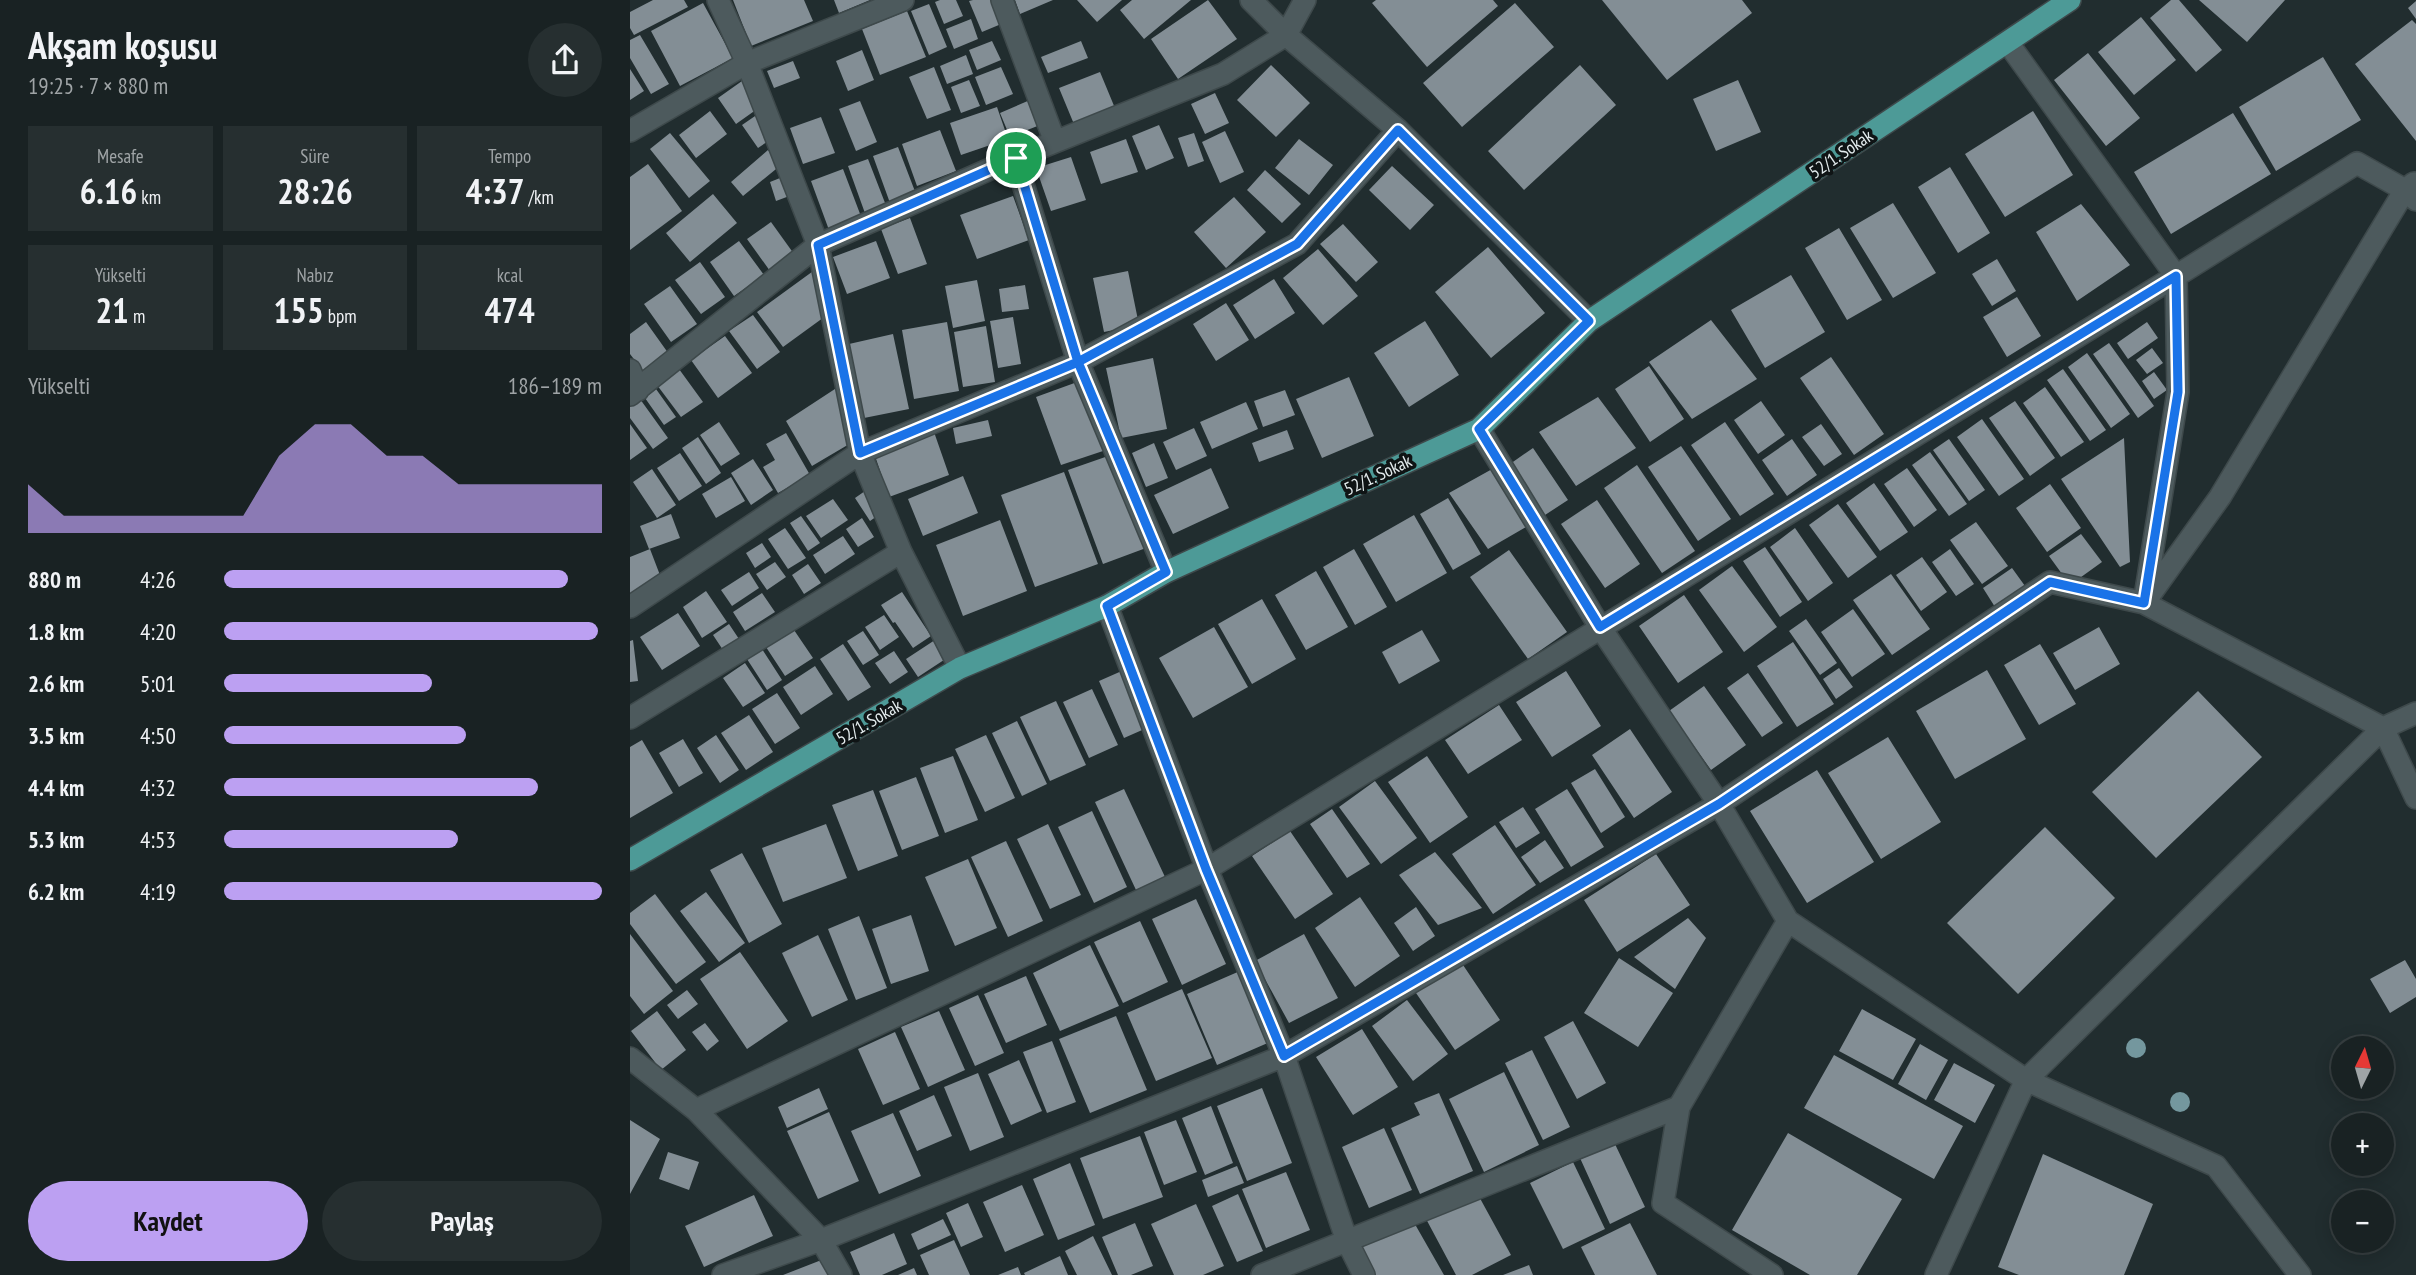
<!DOCTYPE html>
<html lang="tr">
<head>
<meta charset="utf-8">
<style>
  :root { --surface:#192223; --page:#262f30; --text:#f1f3f6; --muted:#9fa4a6; --line:#373f41; --accent:#bca0f2 }
  body { margin:0; font-family:"PT Sans Narrow",sans-serif; background:var(--page); color:var(--text); height:100vh; display:flex; flex-direction:column; font-size:26px; white-space:nowrap }
  * { box-sizing:border-box; margin:0 }
  p { font-size:23px; color:var(--muted) }
  .icon { flex:none; width:38px; height:38px; fill:none; stroke:currentColor; stroke-width:2; stroke-linecap:round; stroke-linejoin:round }
  .map { position:relative; flex:1; overflow:hidden }
  .drawer { display:flex; flex-direction:column; background:var(--surface); width:630px }
  .drawer>* { flex:none }
  .needle { width:46px; rotate:5deg }
  .fabs { position:absolute; left:1701px; top:1036px; display:grid; gap:14px }
  .fabs a { display:grid; place-items:center; width:63px; height:63px; border-radius:50%; background:var(--surface); box-shadow:0 4px 18px #0003,0 0 0 2px var(--line); font-size:35px }
  .pin { position:absolute; display:grid; place-items:center; width:60px; height:60px; color:#fff; margin:-30px; border:4px solid #fff; border-radius:50%; box-shadow:0 2px 7px #0007 }
  .round { display:grid; place-items:center; flex:none; width:74px; height:74px; border-radius:37px; background:var(--page) }
  .headline { display:flex; align-items:center; justify-content:space-between; height:119px; padding:0 28px }
  h1 { font-size:38px; font-weight:700; line-height:52px }
  .figures { display:grid; grid-template-columns:repeat(3,1fr); gap:10px; height:119px; padding:7px 28px }
  .figures div { display:grid; align-content:center; border-radius:0px; background:var(--page); text-align:center }
  .figures b { font-size:35px; font-weight:700 }
  .figures small { font-size:19px; font-weight:400 }
  .figures p { font-size:19px }
  .chart { height:196px; padding:14px 28px }
  .chart p { display:flex; justify-content:space-between }
  .chart svg { width:100%; height:126px; margin-top:7px; fill:var(--accent); opacity:.7 }
  .primary-button { display:flex; gap:14px; margin-top:auto; padding:14px 28px }
  .primary-button a { flex:1; height:80px; border-radius:42px; background:var(--accent); color:#111; font-size:28px; font-weight:700; line-height:80px; text-align:center }
  .primary-button a+a { background:var(--page); color:var(--text) }
  ul { padding:0 28px; list-style:none; font-size:23px }
  li { display:grid; grid-template-columns:112px 84px 1fr; align-items:center; height:52px }
  li i { height:18px; border-radius:9px; background:var(--accent) }
  main { display:flex; flex:1; min-height:0 }
  .map>svg:first-child { display:block }
  .building { fill:#838e95 }
  .lines { fill:none; stroke-linecap:round; stroke-linejoin:round }
  .minor-casing { stroke:#3e494b; stroke-width:24 }
  .major-casing { stroke:#3e494b; stroke-width:24 }
  .minor { stroke:#4d5a5d; stroke-width:21 }
  .major { stroke:#4d9a97; stroke-width:21 }
  .tree { fill:#74979e }
  .route-casing { stroke:#fff; stroke-width:14 }
  .route { stroke:#1a73e8; stroke-width:9 }
  .labels { text-anchor:middle; stroke-width:7; stroke-linejoin:round; paint-order:stroke }
  .street-label { font-size:18px; fill:#e4ecee; stroke:#0f1415 }
</style>
</head>
<body>
<main>
<section class="drawer">
<div class="headline"><div><h1>Akşam koşusu</h1><p>19:25 · 7 × 880 m</p></div><a class="round"><svg class="icon" aria-label="share" viewBox="0 0 24 24"><path d="M12 15V3M7 8l5-5 5 5M5 13v7h14v-7"/></svg></a></div>
<div class="figures">
<div><p>Mesafe</p><b>6.16<small> km</small></b></div>
<div><p>Süre</p><b>28:26</b></div>
<div><p>Tempo</p><b>4:37<small> /km</small></b></div>
</div>
<div class="figures">
<div><p>Yükselti</p><b>21<small> m</small></b></div>
<div><p>Nabız</p><b>155<small> bpm</small></b></div>
<div><p>kcal</p><b>474</b></div>
</div>
<div class="chart"><p><span>Yükselti</span>186–189 m</p>
<svg viewBox="0 0 160 44" preserveAspectRatio="none"><path d="M0 44V27L10 38L20 38L30 38L40 38L50 38L60 38L70 17L80 6L90 6L100 17L110 17L120 27L130 27L140 27L150 27L160 27V44z"/></svg>
</div>
<ul>
<li><b>880 m</b>4:26<i style="width:91%"></i></li>
<li><b>1.8 km</b>4:20<i style="width:99%"></i></li>
<li><b>2.6 km</b>5:01<i style="width:55%"></i></li>
<li><b>3.5 km</b>4:50<i style="width:64%"></i></li>
<li><b>4.4 km</b>4:32<i style="width:83%"></i></li>
<li><b>5.3 km</b>4:53<i style="width:62%"></i></li>
<li><b>6.2 km</b>4:19<i style="width:100%"></i></li>
</ul>
<div class="primary-button"><a>Kaydet</a><a>Paylaş</a></div>
</section>
<div class="map">
<svg width="1786" height="1275" viewBox="0 0 1786 1275">
  <rect width="100%" height="100%" fill="#212d2f"/>
  <path class="building" d="M23,0H54L58,7L4,35L0,28V12Z
    M103,0H174L183,21L121,46Z
    M204,0H240L209,13Z
    M310,0H326L333,16L314,24L305,2Z
    M343,0H367L376,22L352,32L339,1Z
    M385,0H423L390,14Z
    M447,0H492L467,22Z
    M502,0H561L514,39L490,10Z
    M578,0L607,39L548,79L521,39Z
    M746,0H863L868,6L797,67L742,3Z
    M972,0H1112L1122,13L1037,80Z
    M1541,0H1549L1592,50L1566,72L1520,18Z
    M1569,0H1655L1617,42Z
    M1786,1V19L1778,8Z
    M73,3L103,58L50,86L21,31Z
    M885,3L924,47L832,127L793,83Z
    M299,4L317,47L299,55L281,11Z
    M277,11L296,57L250,75L232,29Z
    M1511,17L1546,60L1504,95L1468,52Z
    M341,19L348,39L324,49L316,29Z
    M1782,20L1786,24V141L1725,64Z
    M10,35L39,84L21,94L0,58V40Z
    M362,41L371,60L347,70L339,50Z
    M451,41L458,58L418,73L411,57Z
    M232,50L244,80L218,91L206,61Z
    M1458,53L1510,118L1476,146L1424,80Z
    M336,55L343,74L317,84L310,66Z
    M1693,57L1731,120L1646,171L1609,107Z
    M163,61L170,78L144,88L137,71Z
    M641,65L680,103L646,137L607,100Z
    M950,65L986,105L894,190L858,151Z
    M304,67L321,110L297,119L279,77Z
    M371,67L383,94L356,105L345,77Z
    M0,69L14,91L0,100Z
    M470,72L487,113L446,129L429,88Z
    M339,80L350,106L331,113L321,87Z
    M1108,80L1131,132L1086,151L1063,99Z
    M112,81L130,107L106,124L88,98Z
    M585,93L599,123L575,134L561,104Z
    M400,100L410,125L380,137L370,113Z
    M230,101L247,142L226,151L209,109Z
    M367,107L378,139L331,155L320,123Z
    M80,111L97,134L66,158L49,135Z
    M1403,111L1443,175L1375,217L1335,154Z
    M1603,113L1641,174L1541,234L1504,172Z
    M128,114L144,137L128,148L112,125Z
    M191,117L205,153L173,164L160,128Z
    M529,125L544,158L516,170L502,136Z
    M310,130L326,171L287,186L272,144Z
    M595,131L614,172L590,183L572,142Z
    M40,133L80,181L59,198L20,149Z
    M564,133L574,161L558,167L548,138Z
    M496,139L508,172L471,184L460,152Z
    M669,139L703,165L679,195L645,168Z
    M268,147L286,194L260,203L243,156Z
    M138,150L151,165L113,196L101,182Z
    M441,157L456,200L421,211L406,168Z
    M238,159L257,208L236,216L218,166Z
    M18,164L52,211L0,250V177Z
    M762,166L804,205L780,230L739,190Z
    M1320,167L1360,233L1328,253L1288,187Z
    M213,169L232,219L199,230L181,181Z
    M635,170L671,204L652,223L617,190Z
    M155,176L162,195L146,201L140,182Z
    M83,194L107,223L60,262L36,233Z
    M383,196L399,240L347,259L330,215Z
    M604,197L636,232L596,268L564,232Z
    M1263,203L1306,273L1263,298L1220,228Z
    M1451,204L1500,265L1447,301L1406,232Z
    M280,218L297,264L268,274L251,229Z
    M141,222L164,254L140,271L117,239Z
    M713,224L748,262L726,282L690,244Z
    M1209,228L1252,300L1217,320L1175,248Z
    M109,241L134,275L104,296L80,262Z
    M246,241L260,278L217,294L203,257Z
    M858,247L915,313L861,358L805,292Z
    M688,249L728,296L693,325L653,278Z
    M1367,259L1386,291L1362,306L1342,274Z
    M70,262L95,297L71,314L45,280Z
    M186,269L197,315L153,347L127,312Z
    M498,271L509,325L474,332L463,278Z
    M1161,275L1195,332L1135,368L1101,310Z
    M644,279L665,313L625,339L603,305Z
    M347,280L355,321L323,328L315,286Z
    M395,285L399,309L372,312L369,289Z
    M40,286L67,324L41,342L14,304Z
    M1387,297L1411,336L1377,357L1353,317Z
    M596,303L619,340L586,361L563,324Z
    M123,315L150,352L127,369L99,331Z
    M383,317L391,364L368,368L360,321Z
    M1081,320L1127,379L1062,419L1019,362Z
    M795,321L829,375L779,407L744,353Z
    M16,322L41,357L16,375L0,354V334Z
    M317,322L329,391L284,399L272,330Z
    M1517,322L1528,338L1498,359L1487,343Z
    M356,326L365,382L333,387L324,332Z
    M263,334L279,409L234,418L219,344Z
    M95,336L122,373L88,398L61,360Z
    M1479,343L1524,406L1508,418L1463,354Z
    M1522,348L1533,363L1517,374L1506,360Z
    M1457,353L1500,414L1481,428L1438,367Z
    M1201,357L1254,434L1224,455L1170,378Z
    M523,358L537,429L491,438L476,368Z
    M1019,366L1054,419L1020,442L985,389Z
    M49,369L73,402L51,417L27,385Z
    M1433,369L1476,430L1460,441L1417,380Z
    M1524,372L1537,390L1524,399L1512,381Z
    M719,377L744,436L692,458L666,399Z
    M450,381L476,450L431,465L406,397Z
    M208,387L221,443L182,466L156,421Z
    M1415,387L1454,442L1431,457L1393,403Z
    M26,389L46,417L34,425L15,398Z
    M655,390L665,415L633,427L624,401Z
    M968,397L1006,448L946,486L909,432Z
    M10,399L38,438L23,449L0,418V406Z
    M1131,401L1155,435L1128,454L1104,420Z
    M1385,401L1425,458L1400,476L1359,418Z
    M616,402L628,429L582,449L570,422Z
    M1352,419L1394,479L1369,496L1327,437Z
    M358,420L362,436L326,444L323,428Z
    M89,422L110,454L91,466L70,435Z
    M1095,422L1144,494L1110,516L1061,445Z
    M0,424L17,448L0,460Z
    M1191,424L1212,454L1194,466L1172,437Z
    M564,428L577,456L546,470L533,442Z
    M657,430L664,449L629,462L622,443Z
    M304,432L319,475L259,497L244,453Z
    M156,433L180,475L148,493L133,467L145,460L136,444Z
    M68,437L91,473L76,484L52,448Z
    M1494,438L1500,562L1490,567L1431,479Z
    M1162,439L1187,475L1157,496L1132,460Z
    M1319,439L1355,490L1339,501L1303,450Z
    M524,443L538,478L516,487L502,453Z
    M1051,446L1101,519L1068,541L1018,467Z
    M903,448L938,500L915,515L880,464Z
    M1300,452L1337,504L1319,516L1282,465Z
    M50,453L72,486L49,501L27,468Z
    M481,455L516,548L473,564L438,470Z
    M123,459L143,490L121,505L101,473Z
    M1007,465L1065,551L1032,573L974,488Z
    M581,468L599,508L543,534L524,495Z
    M864,468L903,523L858,549L819,493Z
    M1277,468L1307,510L1284,527L1254,484Z
    M22,469L46,505L27,518L3,482Z
    M434,472L468,564L405,587L371,495Z
    M333,476L348,513L293,536L278,499Z
    M101,477L115,501L86,518L72,494Z
    M1244,483L1278,532L1250,551L1216,503Z
    M1420,484L1451,528L1417,552L1386,508Z
    M235,491L250,514L240,521L225,498Z
    M818,498L851,554L823,570L790,514Z
    M203,499L218,520L191,538L176,516Z
    M967,500L1010,564L975,588L931,524Z
    M1208,504L1247,557L1218,578L1179,525Z
    M41,514L50,538L19,549L10,526Z
    M784,515L817,573L766,602L733,544Z
    M171,516L190,543L178,551L160,523Z
    M232,518L244,537L228,547L216,529Z
    M370,520L397,591L333,616L306,545Z
    M1346,522L1378,566L1352,584L1320,540Z
    M155,528L176,558L158,569L138,539Z
    M1165,528L1203,583L1178,601L1140,547Z
    M1451,534L1472,562L1440,585L1419,556Z
    M213,536L225,554L195,574L183,555Z
    M132,543L141,557L125,568L116,553Z
    M1135,547L1172,602L1150,617L1113,561Z
    M20,549L33,583L0,595V557Z
    M724,549L757,607L725,625L693,567Z
    M1320,549L1344,584L1326,596L1302,562Z
    M879,550L937,632L898,659L840,577Z
    M1292,557L1317,592L1291,611L1266,575Z
    M145,562L156,577L137,590L126,574Z
    M178,564L191,583L174,594L162,575Z
    M1102,566L1147,627L1114,652L1069,590Z
    M1382,568L1395,586L1365,607L1353,588Z
    M686,571L718,627L676,650L645,595Z
    M119,572L129,588L102,606L91,590Z
    M1261,574L1300,629L1262,655L1223,600Z
    M76,591L97,622L72,638L53,607Z
    M272,592L301,636L283,648L265,622L263,623L251,605Z
    M132,593L145,612L115,631L103,612Z
    M1054,595L1093,652L1048,683L1009,626Z
    M632,599L666,659L622,684L588,624Z
    M1223,609L1255,654L1222,677L1191,632Z
    M48,613L70,646L32,670L10,637Z
    M254,615L269,637L250,650L235,627Z
    M1176,619L1207,663L1190,675L1159,631Z
    M99,624L113,645L97,656L83,635Z
    M584,627L618,687L563,718L529,658Z
    M1469,627L1490,664L1445,690L1423,653Z
    M164,630L183,658L155,676L136,647Z
    M792,630L810,661L769,684L752,652Z
    M233,631L249,655L233,665L217,641Z
    M308,638L320,656L288,677L276,659Z
    M3,640L8,681L0,682V641Z
    M1163,642L1204,704L1167,727L1127,666Z
    M213,644L241,687L218,701L190,659Z
    M1410,644L1446,704L1409,725L1374,665Z
    M132,649L152,680L137,690L117,659Z
    M264,651L278,672L260,684L245,663Z
    M115,663L135,693L113,707L93,678Z
    M185,666L203,694L171,715L153,687Z
    M1209,668L1223,687L1206,699L1193,679Z
    M494,670L519,727L494,738L469,681Z
    M1357,670L1396,739L1325,779L1286,711Z
    M936,671L971,726L922,757L886,702Z
    M1118,673L1153,723L1132,737L1097,688Z
    M1074,686L1116,745L1081,770L1039,711Z
    M462,689L488,745L459,758L433,702Z
    M1568,691L1632,757L1526,858L1462,792Z
    M147,693L170,728L145,744L122,709Z
    M426,701L456,765L420,781L390,717Z
    M869,705L892,740L838,774L815,740Z
    M119,715L143,752L116,770L91,733Z
    M387,721L417,784L392,796L362,733Z
    M1000,729L1042,792L1004,818L962,755Z
    M86,735L109,770L90,783L67,748Z
    M356,735L385,798L355,812L325,749Z
    M1258,737L1311,822L1251,859L1198,773Z
    M53,739L73,773L49,787L29,753Z
    M12,740L43,793L0,818V747Z
    M323,756L348,820L315,833L290,768Z
    M797,756L838,817L800,843L758,782Z
    M965,769L995,817L971,833L941,783Z
    M1187,770L1244,862L1177,903L1120,811Z
    M286,777L309,836L272,850L249,791Z
    M745,781L787,838L751,864L709,807Z
    M494,789L535,877L506,890L465,802Z
    M937,789L974,847L941,867L905,809Z
    M243,790L268,856L228,871L202,805Z
    M893,807L910,833L886,848L869,822Z
    M702,809L740,864L717,878L680,824Z
    M462,811L497,887L464,903L428,827Z
    M196,824L217,878L153,902L132,848Z
    M418,824L451,895L420,909L387,839Z
    M865,825L906,885L863,914L822,854Z
    M1415,827L1485,898L1388,994L1317,923Z
    M660,831L703,894L665,919L622,856Z
    M915,840L934,868L910,883L891,857Z
    M376,841L413,921L378,937L341,857Z
    M805,852L852,908L808,925L769,875Z
    M112,853L152,924L119,943L80,870Z
    M1026,854L1060,905L987,952L954,900Z
    M338,859L367,928L325,946L295,877Z
    M76,892L115,943L89,962L50,911Z
    M25,894L76,962L46,984L0,924V913Z
    M730,897L770,956L725,987L685,928Z
    M566,899L596,964L552,985L522,919Z
    M786,907L805,936L783,951L764,923Z
    M281,915L299,971L261,984L242,929Z
    M229,916L257,988L226,1000L198,929Z
    M1058,918L1076,938L1045,989L1004,957Z
    M510,921L538,982L493,1003L464,942Z
    M0,934L43,991L14,1014L0,996Z
    M674,934L708,998L659,1023L625,961Z
    M188,935L218,1000L182,1017L152,953Z
    M460,945L489,1006L430,1031L403,973Z
    M110,952L158,1021L117,1049L70,979Z
    M989,958L1043,993L1008,1047L954,1013Z
    M1775,960L1786,979V997L1760,1013L1740,979Z
    M831,962L870,1020L825,1050L786,993Z
    M610,971L640,1042L587,1065L557,994Z
    M396,976L417,1025L376,1043L354,994Z
    M552,989L582,1058L526,1081L497,1013Z
    M57,990L68,1004L48,1019L37,1005Z
    M348,995L374,1053L345,1066L319,1008Z
    M777,1000L818,1054L783,1081L742,1026Z
    M1232,1009L1286,1039L1263,1080L1209,1051Z
    M27,1011L56,1050L31,1070L1,1031Z
    M309,1011L335,1070L298,1087L271,1027Z
    M486,1016L517,1090L460,1113L429,1039Z
    M943,1021L976,1083L947,1099L914,1037Z
    M75,1023L89,1041L77,1051L62,1032Z
    M732,1029L768,1087L723,1115L686,1057Z
    M265,1032L290,1089L253,1105L228,1049Z
    M422,1041L446,1102L417,1113L393,1052Z
    M1290,1044L1318,1060L1296,1100L1268,1084Z
    M902,1050L940,1127L913,1140L875,1063Z
    M1204,1055L1333,1126L1304,1179L1174,1108Z
    M389,1060L412,1111L381,1125L358,1074Z
    M1324,1063L1365,1085L1345,1123L1304,1100Z
    M874,1072L909,1145L854,1172L819,1099Z
    M348,1073L374,1137L340,1151L314,1087Z
    M189,1088L198,1109L157,1128L148,1107Z
    M632,1088L662,1163L617,1181L587,1106Z
    M809,1093L843,1171L790,1194L761,1128L790,1115L784,1103Z
    M304,1095L322,1136L287,1151L269,1111Z
    M581,1106L603,1163L575,1175L552,1118Z
    M199,1112L229,1181L188,1199L157,1131Z
    M263,1113L291,1176L249,1194L221,1131Z
    M0,1120L30,1139L0,1194Z
    M546,1120L567,1172L534,1185L514,1132Z
    M754,1128L782,1190L739,1208L712,1147Z
    M1158,1133L1272,1199L1227,1275H1180L1102,1230Z
    M510,1136L533,1197L473,1219L450,1158Z
    M984,1142L1015,1207L980,1224L950,1158Z
    M38,1152L69,1162L59,1190L29,1179Z
    M1413,1154L1523,1204L1494,1275H1389L1368,1267Z
    M943,1162L975,1229L933,1249L900,1183Z
    M440,1163L465,1225L428,1240L403,1179Z
    M607,1166L614,1183L578,1197L572,1180Z
    M656,1172L680,1230L636,1248L612,1189Z
    M392,1185L414,1235L375,1252L353,1202Z
    M846,1191L881,1255L842,1275H826L795,1217Z
    M608,1194L633,1251L607,1262L582,1206Z
    M124,1195L143,1236L74,1267L55,1226Z
    M338,1203L353,1237L331,1247L316,1213Z
    M566,1204L594,1266L573,1275H544L521,1224Z
    M313,1219L321,1235L288,1250L281,1234Z
    M782,1219L814,1275H746L731,1248Z
    M505,1223L523,1266L501,1275H488L472,1237Z
    M1000,1223L1027,1275H965L951,1247Z
    M264,1233L277,1264L252,1275H230L220,1252Z
    M463,1236L482,1275H447L435,1251Z
    M324,1240L340,1275H299L290,1255Z
    M430,1256L438,1275H395L394,1273Z
    M194,1259L200,1275H153Z
    M899,1265L903,1275H873Z
    M388,1267L391,1275H368Z
    M284,1268L287,1275H268Z"/>
  <g class="lines">
    <g class="minor-casing">
      <path id="minor" d="M88,0L117,63L188,245L230,453L271,552L330,668
        M372,0L425,142
        M621,0L656,35L768,130L959,321
        M1378,43L1546,276L1548,392L1514,603L1590,497L1775,190L1784,183
        M0,131L117,63L273,0
        M385,158L448,362L536,572
        M0,370L8,390
        M0,395L188,245L385,158L593,74L656,35L675,0
        M849,429L970,627L1089,804L1158,921L1049,1107L1033,1203L1142,1275
        M477,606L577,869L654,1056L717,1241L734,1275
        M0,607L230,453L448,362L667,244L768,130
        M0,718L271,552
        M1158,921L1396,1080L1586,1166L1670,1275
        M0,1058L66,1110L191,1240L211,1275
        M66,1110L577,869L1546,276L1727,163L1775,190L1786,200
        M93,1275L191,1240L654,1056L1089,804L1420,582L1514,603L1753,728L1786,798
        M632,1275L1049,1107
        M1306,1275L1396,1080L1753,728L1786,713"/>
    </g>
    <g class="major-casing">
      <path id="major" d="M0,860L330,668L477,606L536,572L849,429L959,321L1440,0"/>
    </g>
    <use href="#minor" class="minor"/>
    <use href="#major" class="major"/>
  </g>
  <g class="tree">
    <circle cx="1506" cy="1048" r="10"/>
    <circle cx="1550" cy="1102" r="10"/>
  </g>
  <g class="lines">
    <g class="route-casing">
      <path id="route" d="M386,158L448,362L536,572L477,606L576,869L654,1056L1089,804L1420,582L1514,603L1548,392L1546,276L970,627L849,429L959,321L768,130L667,244L448,362L230,453L188,245L386,158"/>
    </g>
    <use href="#route" class="route"/>
  </g>
  <g class="labels">
    <g class="street-label">
      <text transform="translate(1211 154) rotate(-34)" y="6">52/1. Sokak</text>
      <text transform="translate(748 475) rotate(-25)" y="6">52/1. Sokak</text>
      <text transform="translate(239 722) rotate(-30)" y="6">52/1. Sokak</text>
    </g>
  </g>
</svg>
<div class="fabs">
<a><svg class="needle" viewBox="-14 -14 28 28"><path d="M0-13l5 13h-10z" fill="#e53935"/><path d="M0 13l5-13h-10z" fill="#9fa4a6"/></svg></a>
<a>+</a>
<a>−</a>
</div>
<div class="pin" style="left:386px;top:158px;background:#1e9e55"><svg class="icon" aria-label="arrive" viewBox="0 0 24 24"><path d="M6 21V4h12l-3 4 3 4H6"/></svg></div>
</div>
</main>
</body>
</html>
